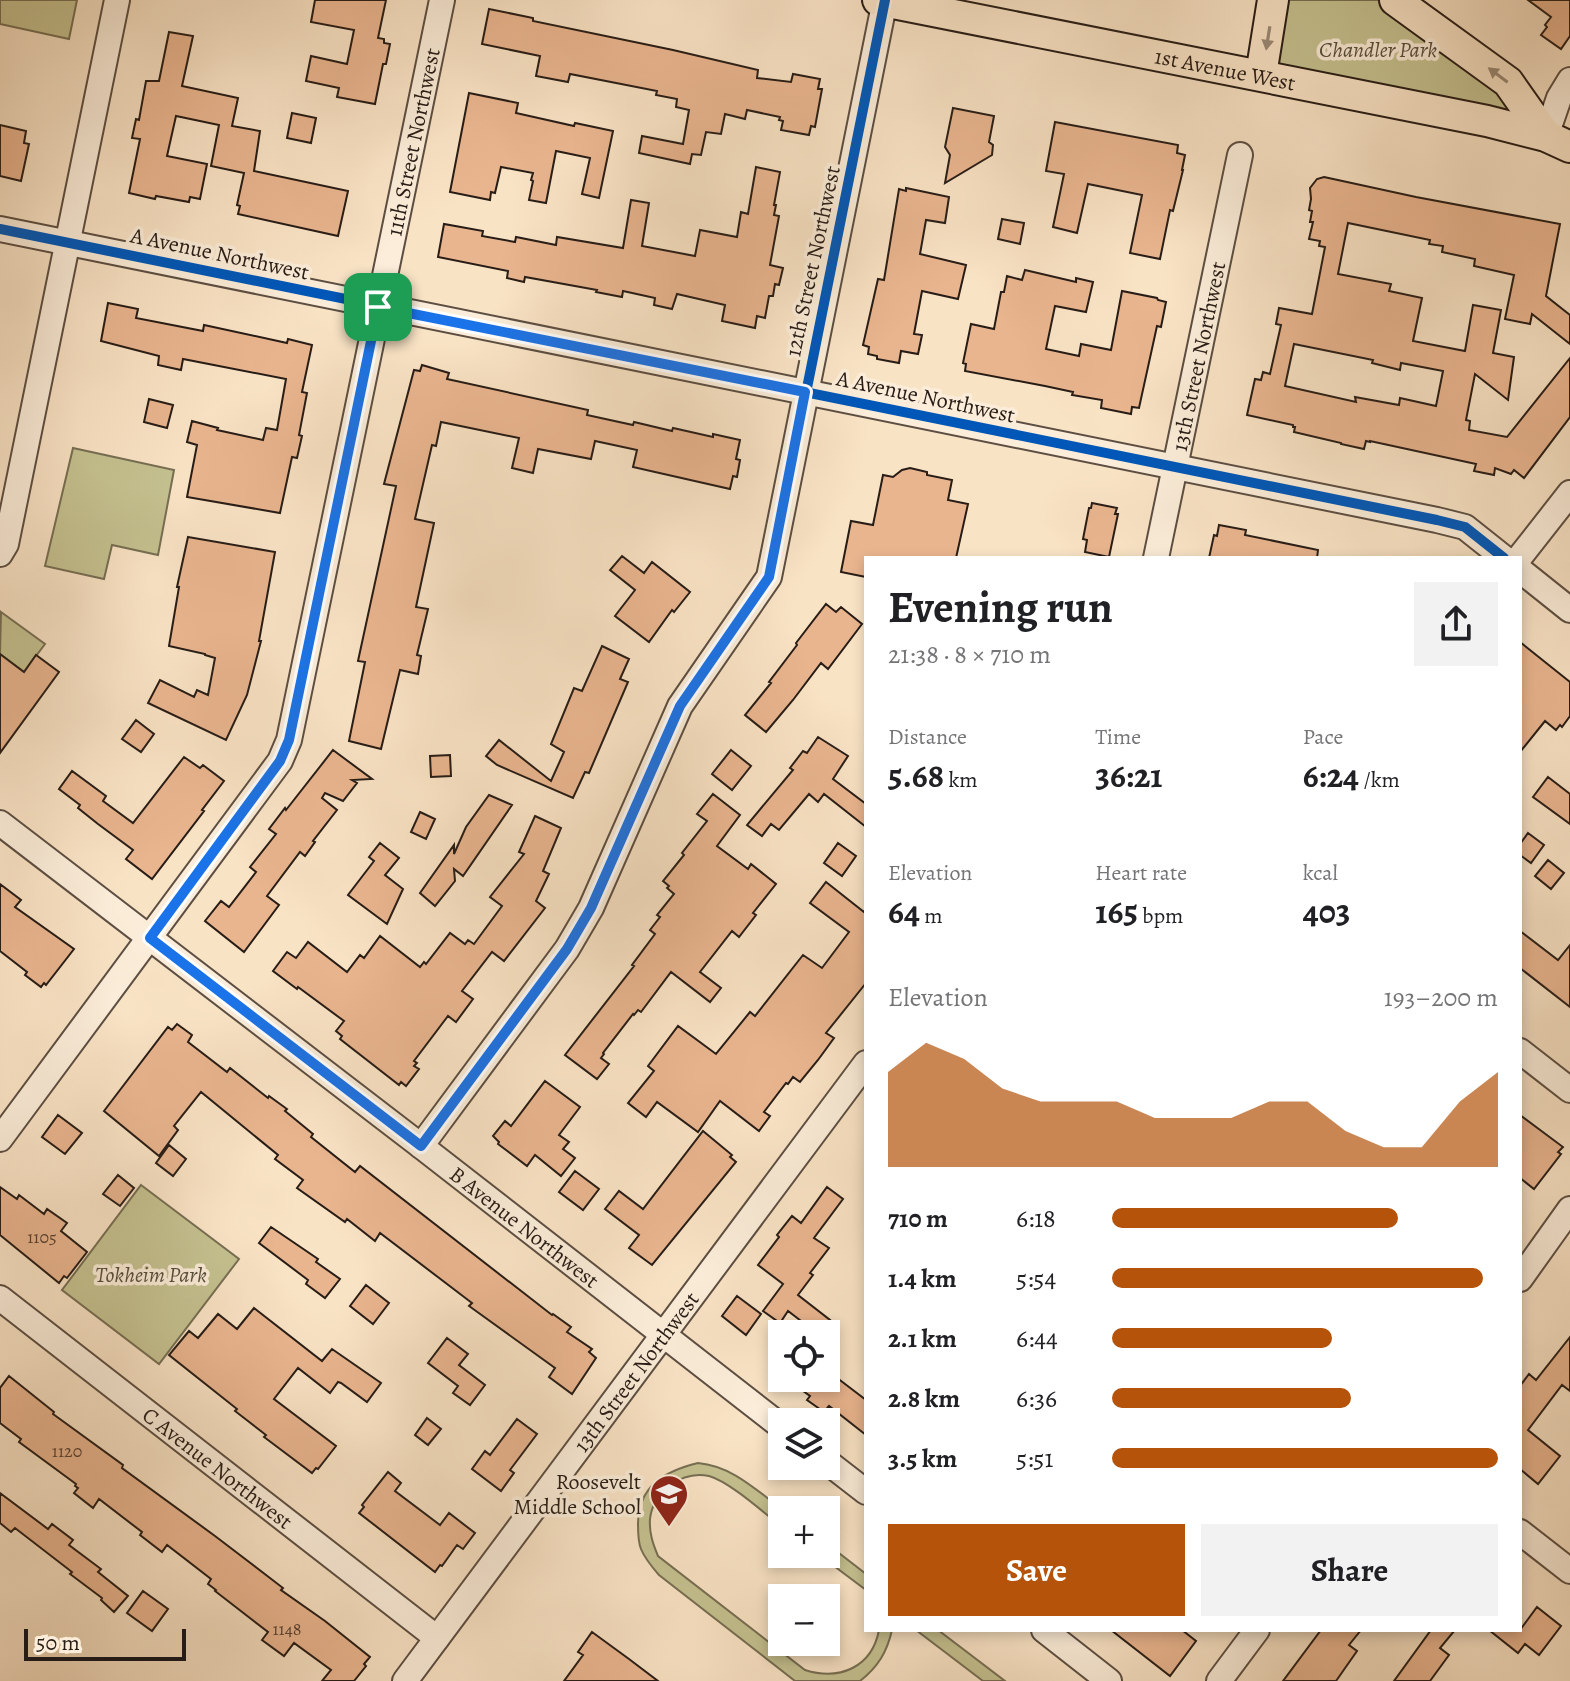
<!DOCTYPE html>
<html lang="en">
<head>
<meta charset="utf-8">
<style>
  :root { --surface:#fff; --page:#f2f2f2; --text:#202124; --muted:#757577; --accent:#b45309 }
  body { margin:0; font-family:Alegreya,serif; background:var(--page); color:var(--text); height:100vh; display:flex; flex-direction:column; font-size:30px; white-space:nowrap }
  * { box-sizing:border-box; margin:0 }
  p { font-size:26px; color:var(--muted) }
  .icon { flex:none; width:44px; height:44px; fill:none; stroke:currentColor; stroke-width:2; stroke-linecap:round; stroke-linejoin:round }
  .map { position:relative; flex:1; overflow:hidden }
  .panel { position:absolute; left:864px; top:556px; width:658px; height:1076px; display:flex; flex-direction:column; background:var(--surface); border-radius:0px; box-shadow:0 4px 12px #0003 }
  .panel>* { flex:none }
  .tools { position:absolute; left:768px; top:1320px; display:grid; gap:16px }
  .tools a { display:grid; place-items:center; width:72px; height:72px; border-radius:0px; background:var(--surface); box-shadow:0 4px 12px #0003; font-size:40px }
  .scale { position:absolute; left:24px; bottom:20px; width:162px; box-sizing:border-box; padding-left:8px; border:4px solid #271c16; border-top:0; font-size:22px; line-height:28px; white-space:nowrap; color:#271c16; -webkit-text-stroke:6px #fbedd9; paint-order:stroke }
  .pin { position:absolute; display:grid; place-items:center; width:68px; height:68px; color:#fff; margin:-34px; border-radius:16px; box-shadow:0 4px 12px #0006 }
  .round { display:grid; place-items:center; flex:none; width:84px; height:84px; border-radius:0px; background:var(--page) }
  .overview { display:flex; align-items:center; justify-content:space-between; height:136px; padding:0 24px }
  h1 { font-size:44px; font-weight:700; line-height:60px }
  .stats { display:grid; grid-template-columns:repeat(3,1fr); gap:12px; height:136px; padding:8px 24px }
  .stats div { display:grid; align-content:center }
  .stats b { font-size:34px; font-weight:700 }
  .stats small { font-size:22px; font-weight:400 }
  .stats p { font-size:22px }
  .chart { height:224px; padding:16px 24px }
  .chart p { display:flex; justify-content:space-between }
  .chart svg { width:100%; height:144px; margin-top:8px; fill:var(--accent); opacity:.7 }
  .cta { display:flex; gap:16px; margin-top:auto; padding:16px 24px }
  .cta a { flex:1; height:92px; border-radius:0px; background:var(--accent); color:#fff; font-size:32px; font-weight:700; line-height:92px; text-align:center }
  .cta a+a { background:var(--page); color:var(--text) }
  ul { padding:0 24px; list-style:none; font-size:26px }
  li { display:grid; grid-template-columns:128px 96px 1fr; align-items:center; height:60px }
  li i { height:20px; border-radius:10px; background:var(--accent) }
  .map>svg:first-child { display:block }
  .green { fill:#c5c190; stroke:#766e53; stroke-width:2 }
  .building { fill:#e9b58f; stroke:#271c16; stroke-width:2; fill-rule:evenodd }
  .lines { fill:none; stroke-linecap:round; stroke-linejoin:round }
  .minor-casing { stroke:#5c4e42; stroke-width:28 }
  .major-casing { stroke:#271c16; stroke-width:34 }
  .minor { stroke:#fbedd9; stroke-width:24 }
  .major { stroke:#f9e3c5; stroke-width:30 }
  .cycleway-casing { stroke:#fbedd9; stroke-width:15 }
  .cycleway { stroke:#0057b8; stroke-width:10 }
  .oneway { fill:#9a8976 }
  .route-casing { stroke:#fff; stroke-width:16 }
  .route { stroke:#1a73e8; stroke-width:10 }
  .labels { text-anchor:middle; stroke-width:7; stroke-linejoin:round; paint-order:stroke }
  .number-label { font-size:18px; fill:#584234 }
  .park-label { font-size:22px; font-style:italic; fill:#564e3b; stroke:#fbedd9 }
  .street-label { font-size:22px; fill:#271c16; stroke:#fbedd9 }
  .poi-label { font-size:22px; fill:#271c16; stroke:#fbedd9; text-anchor:end }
</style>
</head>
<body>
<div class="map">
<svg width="1570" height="1681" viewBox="0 0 1570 1681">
  <rect width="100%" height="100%" fill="#f9e3c5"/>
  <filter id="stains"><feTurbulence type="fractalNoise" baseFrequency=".0025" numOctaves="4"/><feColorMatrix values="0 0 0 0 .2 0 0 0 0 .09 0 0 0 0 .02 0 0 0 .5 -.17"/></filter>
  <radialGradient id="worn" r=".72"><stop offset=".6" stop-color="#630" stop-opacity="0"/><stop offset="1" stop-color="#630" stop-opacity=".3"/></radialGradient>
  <path class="green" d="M0,0H77L69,39L0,24Z
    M1273,0H1395L1546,136L1261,75Z
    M73,448L174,470L158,555L112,545L104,579L45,566Z
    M1,612L45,644L24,672L0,654Z
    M141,1185L239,1259L159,1364L62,1290Z
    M698,1463C732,1466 756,1490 783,1510L782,1527C764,1513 730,1482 709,1476C682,1470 653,1492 650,1519C649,1533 653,1544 658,1556L805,1670C840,1681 872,1667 879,1630H892C887,1652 878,1667 860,1681H795L659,1575C652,1567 645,1559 641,1549C638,1542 638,1532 638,1524C638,1486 665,1471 698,1463Z
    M826,1543L866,1574V1590L818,1554H826Z
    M916,1630H938L1005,1681H983Z"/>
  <path class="building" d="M315,0H386L378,38L384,39V43L390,44L386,64H383L375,104L337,97L339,88L306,81L311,56L347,64L354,30L311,22Z
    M1528,0H1570V36L1561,49L1541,35L1547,27L1545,25L1551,17Z
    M489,9L533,18V21L673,50L758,70L757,78L791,82L793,74L820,79L818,89H822L815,127L811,126L809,135L781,130L783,121L779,120L780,117L747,110L745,119L725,114L721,134L706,132L701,155L692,154L690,164L639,153L642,136L683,144L689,110L676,107L677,99L656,95L657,91L570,74L568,82L536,76L540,56L482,44Z
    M169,32L193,36L182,86L238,98L232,126L260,131L254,171L348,191L338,236L238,214L240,206L237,205L244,173L211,166L219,125L176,116L167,156L207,164L200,199L190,197L189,202L156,196L155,199L129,193L140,139L132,138L136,119L139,120L146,81H159Z
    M469,93L518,103L516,113L574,126L575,123L613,131L599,198L582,194L590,158L556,151L546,203L529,200L533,181L531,180L533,173L501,167L495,193L491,192L490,200L450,192Z
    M953,108L994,116L989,142L993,145L992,155L945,183L950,155L945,147Z
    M292,113L316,118L311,143L287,138Z
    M1055,122L1178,145L1177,153L1185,155L1182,170H1183L1173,211L1170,210L1160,259L1130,253L1142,195L1088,184L1077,233L1053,227L1064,174L1046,171Z
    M0,125L26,131L24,143L29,144L21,181L0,176Z
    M756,167L780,172L774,205H776L774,215L779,216L770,265L783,268L779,285L775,284L773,296H769L765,318L757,316L755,328L722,321L725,305L677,294L672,309L654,305L655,298L623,291L622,297L596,292L597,290L525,277L524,282L507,278L508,271L438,257L444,224L483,231L482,236L515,242L516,237L556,245L557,237L623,248L631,200L649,203L642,246L695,256L700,230L737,237L741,212L748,214Z
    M1324,177L1416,197L1560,224L1546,296L1570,315V344L1532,314L1530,324L1505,319L1514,275L1474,266L1475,259L1442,252L1443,246L1429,244L1430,240L1348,223L1338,274L1391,284L1389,291L1422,298L1413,341L1465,351L1473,305L1501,310L1493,353L1514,357L1508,400L1475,374L1466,420L1470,421L1469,430L1507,437L1570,358V417L1524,478L1514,470L1511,474L1495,468L1494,475L1474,471L1476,464L1370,441V442L1366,441L1364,449L1341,444V443L1294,432L1295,427H1293V425L1247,415L1255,379L1261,380L1263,372L1270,374L1281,325L1276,324L1279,308L1312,314L1325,247L1319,246L1320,241L1309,239L1313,222H1310L1312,211L1309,210L1311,199L1310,188L1317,179ZM1294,344L1373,360L1372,363L1400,370L1401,363L1443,371L1436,406L1400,398L1399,405L1355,397L1356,402L1285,386Z
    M906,188L949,197L945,223L926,220L920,254L966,265L958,299L922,291L914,334L922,335L918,354L901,351L899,363L877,359V356L868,354L869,347L863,345L878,279L884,280L899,189L906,191Z
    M1002,219L1024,223L1020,244L998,239Z
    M1025,270L1076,282V278L1093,282L1086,312L1055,306L1046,349L1079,356L1081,344L1111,350L1122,291L1157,298L1158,300L1166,302L1161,327L1157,326L1139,408L1132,407L1131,414L1101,408L1102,400L1072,395L1073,392L1045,386L965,371L966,364L963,363L971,324L994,329L1001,292H1004L1007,276L1022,280Z
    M108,303L138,309L136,318L203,331L204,325L287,343L288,339L312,345L302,392L307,393L299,435L302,436L297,458L292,457L280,513L187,497L197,445L187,442L192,421L218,428L217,430L263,440L266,428L277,430L286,379L183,359L181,370L158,365L159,356L101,341Z
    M422,365L449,373L447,379L588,410L587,415L633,425L634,422L672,431L673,428L713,437V434L740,440L736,459L740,460L737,477L733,476L730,489L633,467L637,450L595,441L591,459L538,449L533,473L512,468L519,438L441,422L436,446L432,445L415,519L434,523L416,607L428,609L417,655L421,656L418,674L400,670L381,749L349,741L365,662L358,661L396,486L384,484L414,370L420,371Z
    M149,399L173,405L167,428L144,422Z
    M910,468L927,472V475L952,480L948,500L968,504L956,558H866V577L841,572L851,521L873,525L883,475L893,477L902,470Z
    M1092,503L1117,508L1115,514H1118L1109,557L1085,552L1087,540L1083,539L1089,508H1091Z
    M1219,525L1246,530L1245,535L1318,550L1317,558H1209L1214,535L1217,536Z
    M188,537L275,552L259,641H261L247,695L226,740L148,703L160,680L194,697L197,690L208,695L215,658L205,655V654L169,646L179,587H177Z
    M622,556L644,573L652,562L690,592L674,612L672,610L649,642L615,616L635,590L610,570Z
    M826,604L836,612L841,607L862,624L828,669L821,663L793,700L766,732L745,715L771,683L769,682L797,645L796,643Z
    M1520,642L1570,682V716L1562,727L1560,725L1556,730L1545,721L1520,752Z
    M602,646L629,659L620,679L628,682L589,773L585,772L573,798L497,765L486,756L499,740L551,781L564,752L551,744L574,688L582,691Z
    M0,654L24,672L36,655L59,672L0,753Z
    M136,720L154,734L141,752L122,739Z
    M818,737L848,756L833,779L866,804V827L824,794L818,802L809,794L779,830L771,824L762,836L747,825L793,770L790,768L803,751L807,753Z
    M333,750L372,779L352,780L357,783L343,801L325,793L322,798L337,810L313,841L315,842L305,856L300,852L267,896L279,905L244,952L205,921L221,901L229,907L256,872L250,867L276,834L269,829L285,808L286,810Z
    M731,750L751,766L732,790L712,774Z
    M450,755L451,776L431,777L430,756Z
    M184,757L200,768L203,765L224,781L202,810L204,811L152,879L126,859L133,850L98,824L78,808L80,805L59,789L72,771L106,796L103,801L133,823Z
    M1548,777L1570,794V824L1533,797Z
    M713,794L740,815L717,846L748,869L751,864L776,884L753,913L756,915L739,937L732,931L700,972L721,988L710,1002L671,972L641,1012L638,1010L634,1015L633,1014L603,1053L604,1054L601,1058L609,1064L597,1079L565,1055L634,966L632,965L655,934L650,930L660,917L657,915L674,894L667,888L669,886L663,881L684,855L682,853L707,821L697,814Z
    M489,795L512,805L463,876L454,869L455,881L435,906L420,893L454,845V854L466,827Z
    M420,812L435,819L426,839L411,832Z
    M535,816L561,828L543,871L549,874L536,901L545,908L504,961L492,952L462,991L473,999L456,1022L448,1016L414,1061L417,1063L414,1066L419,1069L406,1086L401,1082L399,1085L340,1039L342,1036L336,1031L344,1021L298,987L297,989L273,971L287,952L296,958L308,942L347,972L360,955L364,958L380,936L420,967L424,962L426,964L450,933L465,944L468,940L474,944L502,906L490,897L524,854L519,852Z
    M1528,833L1544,845L1531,863L1520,855V844Z
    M380,843L399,858L385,875L403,889L387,924L348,895L374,861L369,857Z
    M838,843L856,856L842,876L824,863Z
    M1548,860L1564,873L1551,889L1535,876Z
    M826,882L864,912L866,909V983L826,1033L834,1038L818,1060L800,1082L793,1077L788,1084L786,1083L764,1112L770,1116L759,1131L720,1101L698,1132L657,1102L646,1117L628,1103L654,1071L648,1066L678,1026L716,1054L750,1012L755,1016L803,955L822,968L849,932L810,903Z
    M0,884L21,900L15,907L74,949L46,985L44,983L41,987L25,975L27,972L0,951Z
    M1520,931L1558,960L1570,945V1007L1520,968Z
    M177,1024L192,1035L188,1042L227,1072L230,1068L268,1098L269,1096L287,1109L285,1111L313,1134L311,1137L355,1172L360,1166L552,1315L553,1314L571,1327L567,1332L592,1349L589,1352L596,1358L572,1394L549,1377L555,1368L469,1306L472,1303L380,1233L375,1241L347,1219L345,1222L297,1188L303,1180L275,1159L278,1155L201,1092L174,1126L178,1130L159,1156L104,1111L168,1027L172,1030Z
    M545,1081L580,1107L559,1135L569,1142L563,1149L575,1158L561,1176L535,1155L527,1166L498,1144L499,1142L493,1136L505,1121L511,1126Z
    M58,1115L82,1133L65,1154L42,1137Z
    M1520,1115L1563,1147L1558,1152L1561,1154L1534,1189L1520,1178Z
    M703,1131L732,1155L730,1157L736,1162L652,1265L629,1248L639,1235L605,1209L619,1191L643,1209Z
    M169,1145L186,1159L173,1176L156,1163Z
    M575,1171L599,1189L583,1210L559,1192Z
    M118,1175L134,1188L120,1206L103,1194Z
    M0,1187L17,1199L19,1195L44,1214L47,1209L67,1223L61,1231L87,1252L67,1278L64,1276L59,1283L0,1235Z
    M827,1187L843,1199L814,1238L829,1248L810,1273L813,1275L798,1295L830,1320L818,1334L788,1311L780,1323L763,1311L783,1284L758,1265L779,1237L777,1235L792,1216L801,1223Z
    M271,1227L318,1259L316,1262L340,1279L325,1298L306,1284L308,1280L259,1243Z
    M366,1285L389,1303L373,1324L350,1306Z
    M737,1296L761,1314L746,1335L722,1316Z
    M254,1308L322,1361L332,1349L381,1383L367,1402L341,1383L338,1382L330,1393L298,1368L274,1399L336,1446L318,1469L316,1468L312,1473L264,1437L266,1435L235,1411L237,1409L169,1355L189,1331L198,1338L218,1314L237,1329Z
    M1570,1337V1391L1562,1385L1528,1430L1560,1456L1538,1484L1520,1469V1386L1529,1374L1536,1380Z
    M447,1338L468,1354L459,1365L485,1385L470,1405L453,1393L458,1386L428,1363Z
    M828,1371L866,1400V1435L829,1406L824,1412L807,1400L810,1396L785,1378H826Z
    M9,1376L54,1412L53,1414L123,1465L122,1468L215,1536L283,1588L281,1590L325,1621L370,1657L364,1664L366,1666L354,1681H322L331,1670L294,1643L284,1656L262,1640L268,1632L215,1591L216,1590L208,1584L211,1579L167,1545L162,1552L140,1535L142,1532L99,1499L93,1508L74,1493L78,1488L75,1486L76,1484L19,1442L21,1439L0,1423V1388Z
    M427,1418L441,1429L428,1445L415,1435Z
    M517,1419L537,1434L510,1470L514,1473L501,1491L472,1469L485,1451L490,1455Z
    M388,1472L401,1483L395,1491L440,1525L449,1513L475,1533L463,1549L457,1545L442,1566L440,1565L435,1572L359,1513L364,1507L362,1505Z
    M0,1493L48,1529L52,1524L73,1540L69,1545L101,1569L98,1572L128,1596L114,1612L101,1600L102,1598L70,1574L72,1572L15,1528L11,1532L0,1523Z
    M143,1591L168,1609L152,1631L127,1613Z
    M1537,1607L1561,1626L1539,1655L1525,1644L1518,1653L1489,1630H1520Z
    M1111,1630H1182L1196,1641L1170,1676Z
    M1321,1630H1361L1349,1645L1357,1651L1336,1681H1283Z
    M1431,1630H1455L1440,1648L1449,1655L1430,1681H1394Z
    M592,1632L629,1659L658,1681H564L583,1655L578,1652Z"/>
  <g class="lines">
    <g class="minor-casing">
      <g id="minor">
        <path d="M1546,136L1559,98L1570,80"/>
        <path d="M0,229L1437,520L1465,527L1504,558"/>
        <path d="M0,554L6,544L117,0"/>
        <path id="s1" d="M1156,558L1240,155"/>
        <path d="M1519,558L1570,493"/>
        <path d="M1520,570L1570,610"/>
        <path id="s2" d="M0,823L421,1146L782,1427"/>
        <path d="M1520,1051L1570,1090"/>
        <path id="s3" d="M0,1139L280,761L289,740L442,0"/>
        <path d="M421,1146L567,949L591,908L680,706L769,577L885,0"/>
        <path d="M1520,1279L1570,1209"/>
        <path id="s4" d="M0,1298L437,1638"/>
        <path d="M826,1461L866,1492"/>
        <path d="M1520,1532L1570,1571"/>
        <path d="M1044,1630L1109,1681"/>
        <path id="s5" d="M405,1681L866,1063"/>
        <path d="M1219,1681L1257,1630"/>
      </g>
    </g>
    <g class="major-casing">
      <g id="major">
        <path id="s6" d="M878,0L1487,121L1546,136L1570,147"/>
        <path d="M1395,0L1508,82L1546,136"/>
        <path d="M1261,75L1273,0"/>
      </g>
    </g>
    <use href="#minor" class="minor"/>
    <use href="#major" class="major"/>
    <g class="cycleway-casing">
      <path id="cycleway" d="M0,229L1437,520L1465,527L1504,558
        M421,1146L567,949L591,908L680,706L769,577L885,0"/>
    </g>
    <use href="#cycleway" class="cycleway"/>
  </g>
  <defs><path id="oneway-solid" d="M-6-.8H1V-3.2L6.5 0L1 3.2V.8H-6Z" transform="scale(2)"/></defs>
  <g class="oneway">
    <use href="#oneway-solid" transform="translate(1268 38) rotate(99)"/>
    <use href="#oneway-solid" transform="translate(1498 75) rotate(-143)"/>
  </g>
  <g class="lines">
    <g class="route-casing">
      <path id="route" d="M378,307L805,392L769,577L680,706L591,908L567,949L421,1146L150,938L280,761L289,740Z"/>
    </g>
    <use href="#route" class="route"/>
  </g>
  <defs>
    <g id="school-pin" transform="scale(2)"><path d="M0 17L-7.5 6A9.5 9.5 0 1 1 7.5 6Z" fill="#8f2418" stroke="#fbedd9"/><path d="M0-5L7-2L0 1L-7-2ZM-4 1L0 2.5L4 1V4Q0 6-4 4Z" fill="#fff"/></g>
  </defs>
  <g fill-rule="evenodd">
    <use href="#school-pin" x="669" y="1494"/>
  </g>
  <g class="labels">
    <g class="number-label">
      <text x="42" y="1243">1105</text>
      <text x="67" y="1457">1120</text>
      <text x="287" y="1635">1148</text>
    </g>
    <g class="park-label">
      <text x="1378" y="57">Chandler Park</text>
      <text x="151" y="1282">Tokheim Park</text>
    </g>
    <g class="street-label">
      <text dy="8" stroke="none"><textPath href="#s6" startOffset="354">1st Avenue West</textPath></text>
      <text dy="8" stroke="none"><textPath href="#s3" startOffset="1104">11th Street Northwest</textPath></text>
      <text transform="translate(220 253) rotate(12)" y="8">A Avenue Northwest</text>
      <text transform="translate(812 261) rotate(-78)" y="8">12th Street Northwest</text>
      <text dy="8" stroke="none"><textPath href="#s1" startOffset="206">13th Street Northwest</textPath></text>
      <text transform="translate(926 396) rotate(12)" y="8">A Avenue Northwest</text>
      <text dy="8" stroke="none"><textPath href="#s2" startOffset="662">B Avenue Northwest</textPath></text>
      <text dy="8" stroke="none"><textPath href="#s5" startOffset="386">13th Street Northwest</textPath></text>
      <text dy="8" stroke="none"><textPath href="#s4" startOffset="276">C Avenue Northwest</textPath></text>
    </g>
    <g class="poi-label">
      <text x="641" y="1489">Roosevelt<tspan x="641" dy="25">Middle School</tspan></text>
    </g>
  </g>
  <rect width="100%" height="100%" filter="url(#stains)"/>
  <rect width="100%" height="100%" fill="url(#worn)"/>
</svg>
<div class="tools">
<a><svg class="icon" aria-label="locate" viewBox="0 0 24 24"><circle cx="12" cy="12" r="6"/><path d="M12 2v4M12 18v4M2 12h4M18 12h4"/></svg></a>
<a><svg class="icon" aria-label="layers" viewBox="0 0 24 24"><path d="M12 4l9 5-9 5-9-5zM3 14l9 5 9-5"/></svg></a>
<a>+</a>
<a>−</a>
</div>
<div class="scale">50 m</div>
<div class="pin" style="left:378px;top:307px;background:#1e9e55"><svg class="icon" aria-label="arrive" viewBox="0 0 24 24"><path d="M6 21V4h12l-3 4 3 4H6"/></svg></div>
<section class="panel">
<div class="overview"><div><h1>Evening run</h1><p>21:38 · 8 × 710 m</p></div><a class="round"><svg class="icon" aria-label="share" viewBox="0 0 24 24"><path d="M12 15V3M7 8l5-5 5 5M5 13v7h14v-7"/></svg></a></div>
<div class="stats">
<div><p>Distance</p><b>5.68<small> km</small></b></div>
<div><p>Time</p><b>36:21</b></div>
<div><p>Pace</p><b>6:24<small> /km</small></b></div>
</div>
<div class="stats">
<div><p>Elevation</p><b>64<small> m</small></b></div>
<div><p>Heart rate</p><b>165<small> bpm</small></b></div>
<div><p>kcal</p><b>403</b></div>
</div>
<div class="chart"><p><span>Elevation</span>193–200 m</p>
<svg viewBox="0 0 160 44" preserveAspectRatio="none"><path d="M0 44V15L10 6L20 11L30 20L40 24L50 24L60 24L70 29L80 29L90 29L100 24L110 24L120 33L130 38L140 38L150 24L160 15V44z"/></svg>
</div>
<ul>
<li><b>710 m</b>6:18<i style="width:74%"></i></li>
<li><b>1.4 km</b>5:54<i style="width:96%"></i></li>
<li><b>2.1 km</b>6:44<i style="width:57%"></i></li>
<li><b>2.8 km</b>6:36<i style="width:62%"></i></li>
<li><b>3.5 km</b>5:51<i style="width:100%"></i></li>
</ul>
<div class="cta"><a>Save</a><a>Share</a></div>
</section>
</div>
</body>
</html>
